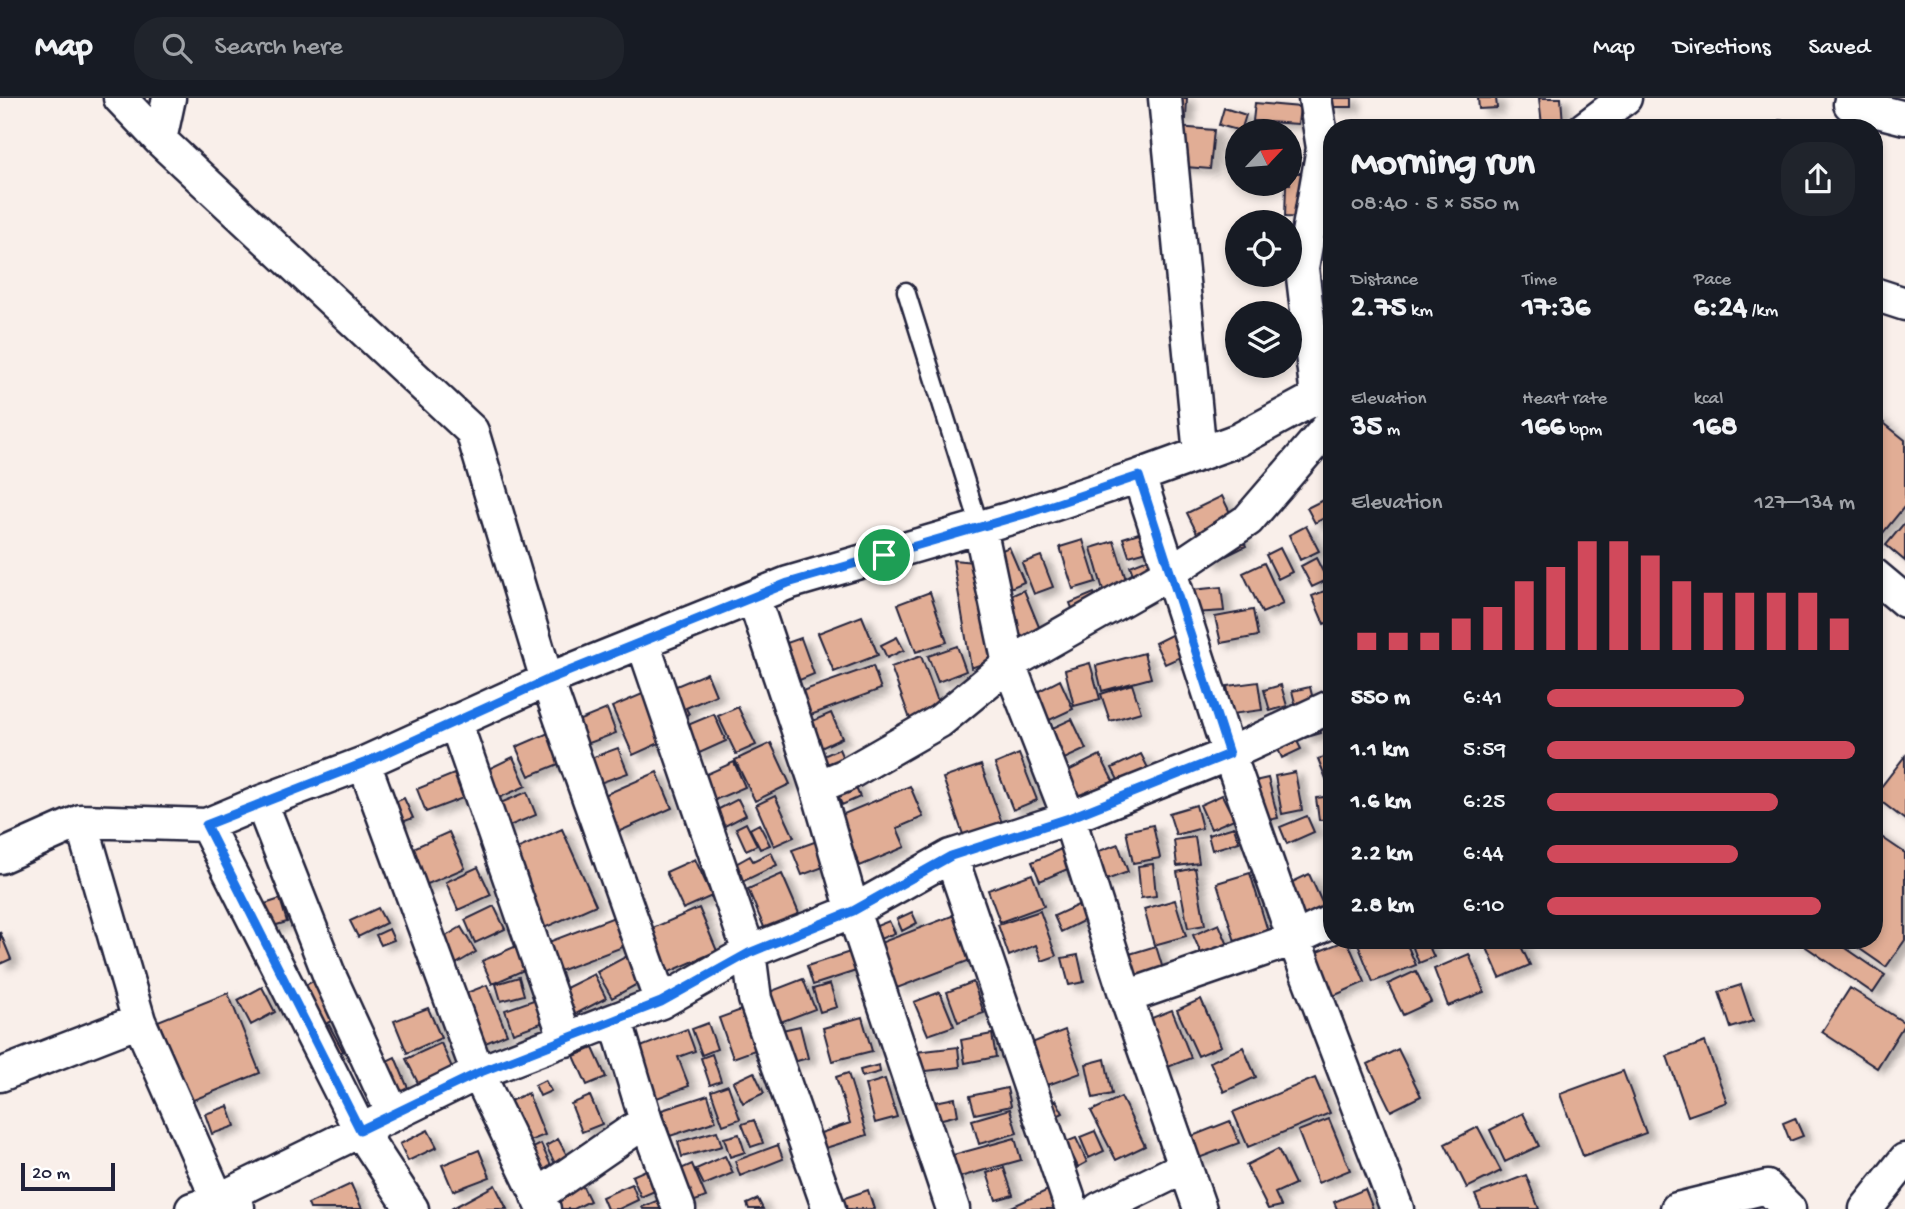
<!DOCTYPE html>
<html lang="en">
<head>
<meta charset="utf-8">
<style>
  :root { --surface:#171b24; --page:#20242c; --text:#f1f3f6; --muted:#9ea1a6; --line:#363941; --accent:#d1495b }
  body { margin:0; font-family:"Gochi Hand",sans-serif; background:var(--page); color:var(--text); height:100vh; display:flex; flex-direction:column; font-size:26px; white-space:nowrap }
  * { box-sizing:border-box; margin:0 }
  p { font-size:23px; color:var(--muted) }
  .icon { flex:none; width:38px; height:38px; fill:none; stroke:currentColor; stroke-width:2; stroke-linecap:round; stroke-linejoin:round }
  .map { position:relative; flex:1; overflow:hidden }
  .drawer { position:absolute; left:1323px; top:21px; width:560px; height:830px; display:flex; flex-direction:column; background:var(--surface); border-radius:28px; box-shadow:0 4px 10px #0003 }
  .drawer>* { flex:none }
  .needle { width:46px; rotate:64deg }
  .fabs { position:absolute; left:1225px; top:21px; display:grid; gap:14px }
  .fabs a { display:grid; place-items:center; width:77px; height:77px; border-radius:50%; background:var(--surface); box-shadow:0 4px 10px #0003; font-size:35px }
  .scale { position:absolute; left:21px; bottom:18px; width:94px; box-sizing:border-box; padding-left:7px; border:4px solid #22223b; border-top:0; font-size:19px; line-height:24px; white-space:nowrap; color:#22223b; -webkit-text-stroke:5px #fff; paint-order:stroke }
  .pin { position:absolute; display:grid; place-items:center; width:60px; height:60px; color:#fff; margin:-30px; border:4px solid #fff; border-radius:50%; box-shadow:0 2px 7px #0007 }
  .round { display:grid; place-items:center; flex:none; width:74px; height:74px; border-radius:28px; background:var(--page) }
  .overview { display:flex; align-items:center; justify-content:space-between; height:119px; padding:0 28px }
  h1 { font-size:38px; font-weight:800; line-height:52px }
  .stats { display:grid; grid-template-columns:repeat(3,1fr); gap:10px; height:119px; padding:7px 28px }
  .stats div { display:grid; align-content:center }
  .stats b { font-size:30px; font-weight:800 }
  .stats small { font-size:19px; font-weight:400 }
  .stats p { font-size:19px }
  .chart { height:196px; padding:14px 28px }
  .chart p { display:flex; justify-content:space-between }
  .chart svg { width:100%; height:126px; margin-top:7px; stroke:var(--accent); stroke-width:6 }
  ul { padding:0 28px; list-style:none; font-size:23px }
  li { display:grid; grid-template-columns:112px 84px 1fr; align-items:center; height:52px }
  li i { height:18px; border-radius:9px; background:var(--accent) }
  header { display:flex; align-items:center; gap:42px; box-sizing:border-box; height:98px; padding:0 35px; background:var(--surface); border-bottom:2px solid var(--line) }
  header strong { font-size:33px }
  nav { display:flex; gap:38px; margin-inline-start:auto; font-size:24px }
  .search { width:490px; height:63px; background:var(--page); display:flex; align-items:center; gap:18px; box-sizing:border-box; padding:0 24px; border-radius:28px; color:var(--muted); font-size:26px }
  .map>svg:first-child { display:block }
  .building { fill:#e1ad95; stroke:#22223b; stroke-width:2; filter:url(#shadow) }
  .lines { fill:none; stroke-linecap:round; stroke-linejoin:round }
  .lane-casing { stroke:#22223b; stroke-width:21 }
  .street-casing { stroke:#22223b; stroke-width:37 }
  .lane { stroke:#fff; stroke-width:16 }
  .street { stroke:#fff; stroke-width:32 }
  .route-casing { stroke:#fff; stroke-width:14 }
  .route { stroke:#1a73e8; stroke-width:9 }
</style>
</head>
<body>
<header>
<strong>Map</strong>
<div class="search"><svg class="icon" aria-label="search" viewBox="0 0 24 24"><circle cx="10" cy="10" r="6"/><path d="M15 15l6 6"/></svg>Search here</div>
<nav><a>Map</a><a>Directions</a><a>Saved</a></nav>
</header>
<div class="map">
<svg width="1905" height="1111" viewBox="0 0 1905 1111">
  <defs>
    <filter id="shadow"><feDropShadow dx="8" dy="4.5" stdDeviation="3.5" flood-color="#0004"/></filter>
  </defs>
  <rect width="100%" height="100%" fill="#f9efea"/>
  <filter id="ink" filterUnits="userSpaceOnUse"><feTurbulence type="fractalNoise" baseFrequency=".0143" numOctaves="2"/><feDisplacementMap in="SourceGraphic" scale="14" xChannelSelector="R" yChannelSelector="G"/><feConvolveMatrix kernelMatrix="1 2 1 2 8 2 1 2 1" color-interpolation-filters="sRGB"/></filter>
  <g filter="url(#ink)">
    <path class="building" d="M1169,0H1187L1186,21L1168,20Z
      M1330,0H1352V9H1331Z
      M1478,0H1496L1497,10L1479,11Z
      M1539,0H1561L1563,25L1542,27Z
      M1255,5L1300,9L1298,26L1253,23Z
      M1224,10L1246,17L1241,33L1219,27Z
      M1779,22L1826,28V30H1777Z
      M1177,29L1214,32L1210,71L1174,68Z
      M1290,75H1308L1307,120L1285,119L1286,86H1290Z
      M1875,318L1905,342V408L1874,446Z
      M1222,398L1246,448L1212,465L1187,415Z
      M1329,399L1332,416L1315,425L1307,410Z
      M1905,424V463L1886,447Z
      M1306,428L1319,453L1300,462L1289,437Z
      M1145,433L1151,452L1129,458L1123,440Z
      M1083,442L1096,484L1073,491L1060,449Z
      M1114,443L1127,485L1103,492L1091,450Z
      M1009,449L1024,484L1008,491L993,456Z
      M1280,450L1292,474L1278,481L1266,457Z
      M1041,458L1053,489L1034,496L1022,465Z
      M1156,458L1143,504L1130,468Z
      M1316,460L1327,482L1312,489L1301,468Z
      M953,462L974,464L1001,559L971,570Z
      M1264,465L1283,506L1262,515L1243,475Z
      M1221,489L1224,513L1194,515L1192,492Z
      M1332,490V523L1324,526L1312,498Z
      M1024,492L1044,541L1023,550L1003,501Z
      M930,494L947,544L916,554L898,506Z
      M1094,495L1105,521L1080,531L1070,505Z
      M1253,512L1258,538L1221,545L1215,519Z
      M862,518L878,557L834,574L818,535Z
      M1175,535L1185,557L1165,566L1155,545Z
      M897,539L904,552L887,560L881,547Z
      M801,540L814,576L795,584L781,547Z
      M957,548L966,573L938,584L928,558Z
      M1144,555L1151,580L1102,593L1096,568Z
      M921,558L940,609L910,621L891,569Z
      M1090,565L1100,601L1074,608L1065,572Z
      M873,568L881,591L808,618L799,594Z
      M707,575L716,597L686,610L689,616L674,622L662,594Z
      M1060,582L1073,611L1043,625L1031,597Z
      M1258,584L1262,612L1232,616L1227,588Z
      M1132,586L1141,614L1110,623L1101,596Z
      M1281,587L1287,608L1270,613L1264,592Z
      M1310,589L1321,635L1304,640L1292,593Z
      M647,594L668,641L633,657L612,609Z
      M738,609L756,647L736,656L718,618Z
      M607,611L616,635L584,647L575,624Z
      M831,615L842,640L819,651L808,625Z
      M714,616L726,643L695,657L683,629Z
      M1072,621L1086,651L1060,663L1046,633Z
      M553,633L566,663L529,678L516,649Z
      M1295,639L1301,651L1282,660L1276,647Z
      M771,645L790,686L755,703L735,662Z
      M618,650L628,675L597,686L588,661Z
      M839,651L860,699L842,707L821,659Z
      M1019,656L1037,702L1013,712L995,666Z
      M1141,656L1150,674L1121,688L1112,670Z
      M1100,657L1114,685L1077,707L1064,675Z
      M1328,658L1332,668L1329,688L1318,661Z
      M1905,658V722L1874,698Z
      M513,659L526,688L487,705L474,678Z
      M734,664L745,689L710,704L700,679Z
      M981,667L1003,728L965,742L943,680Z
      M657,674L672,710L618,734L602,698Z
      M1295,674L1302,712L1282,716L1275,678Z
      M454,676L463,700L426,714L417,691Z
      M1268,680L1278,720L1259,724L1250,684Z
      M910,688L923,719L897,730L905,749L860,768L839,718Z
      M527,694L536,717L497,733L488,710Z
      M1222,697L1234,721L1211,731L1200,707Z
      M775,698L794,739L774,748L756,707Z
      M1332,698V721L1319,722L1316,700Z
      M404,700L413,720L392,728L384,709Z
      M738,701L746,717L723,729L715,713Z
      M1196,707L1202,730L1176,737L1169,715Z
      M1307,718L1314,734L1287,746L1280,729Z
      M746,725L757,747L746,752L736,730Z
      M759,726L770,747L760,751L750,731Z
      M1153,727L1160,760L1133,765L1126,733Z
      M1234,729L1239,744L1212,752L1208,737Z
      M562,731L596,807L544,830L510,754Z
      M449,734L465,770L416,791L400,756Z
      M1874,734L1905,755V842L1886,869L1847,842H1874Z
      M1195,739L1199,765L1177,768L1174,742Z
      M817,743L826,768L802,777L792,752Z
      M1118,746L1128,774L1101,784L1091,756Z
      M1061,751L1070,770L1040,783L1032,764Z
      M771,754L777,767L742,784L734,767L750,758L753,763Z
      M695,761L712,798L683,811L666,774Z
      M1153,766L1156,798L1141,800L1138,768Z
      M478,769L491,797L458,812L446,784Z
      M1195,770L1205,827L1188,830L1177,774Z
      M1250,775L1270,840L1237,850L1217,785Z
      M782,776L801,820L766,834L748,791Z
      M1032,776L1044,808L1000,824L988,792Z
      M1309,776L1331,824L1306,835L1284,788Z
      M1332,788V814L1323,792Z
      M280,801L287,824L266,830L259,808Z
      M1175,802L1186,838L1154,847L1144,811Z
      M1080,806L1087,821L1061,834L1054,818Z
      M494,808L505,831L475,845L465,822Z
      M378,810L386,825L358,839L350,823Z
      M699,810L717,853L667,875L648,832Z
      M965,813L981,858L897,890L880,845Z
      M1040,813L1056,858L1042,863L1036,847L1009,858L998,827Z
      M912,814L917,825L902,833L897,821Z
      M617,818L628,847L549,877L538,848Z
      M889,823L895,835L880,841L874,829Z
      M1219,826L1231,854L1205,865L1193,837Z
      M461,829L476,854L456,866L441,841Z
      M389,831L394,842L381,847L376,837Z
      M0,834L11,861L0,866Z
      M1347,842L1365,884L1331,899L1312,856Z
      M1363,842H1405L1416,867L1373,884L1357,844Z
      M1410,842H1426L1434,859L1419,865Z
      M1505,842H1518L1530,867L1500,880L1487,850Z
      M1796,842H1834L1885,877L1873,895Z
      M521,846L531,869L492,886L482,863Z
      M1156,848L1166,881L1133,891L1123,858Z
      M850,854L856,873L813,887L807,868Z
      M1469,856L1484,894L1448,908L1434,871Z
      M1078,857L1084,884L1069,887L1062,860Z
      M627,858L641,884L612,900L597,874Z
      M1416,873L1431,904L1403,917L1388,886Z
      M594,876L606,900L572,918L560,893Z
      M519,879L524,897L501,903L496,886Z
      M803,881L815,911L770,928L759,898Z
      M313,883L333,922L318,930L298,891Z
      M973,884L984,915L958,924L947,894Z
      M830,886L837,909L820,914L813,891Z
      M487,887L507,936L476,949L456,899Z
      M1741,887L1753,923L1731,930L1719,894Z
      M262,889L275,914L251,927L238,902Z
      M1850,890L1905,925L1877,970L1822,934Z
      M940,894L954,928L928,937L914,904Z
      M228,895L260,975L191,1003L158,923Z
      M542,899L550,922L513,935L505,912Z
      M1201,901L1221,948L1198,958L1177,912Z
      M428,910L441,940L407,955L394,923Z
      M741,912L755,952L733,960L719,920Z
      M1172,912L1191,960L1158,973L1139,925Z
      M862,919L872,953L832,963L823,930Z
      M708,925L717,951L702,957L692,931Z
      M329,927L343,953L331,960L317,933Z
      M800,928L808,960L789,965L782,932Z
      M687,931L695,953L678,959L689,988L657,1000L638,950Z
      M1065,932L1081,975L1045,988L1029,946Z
      M992,936L996,959L965,965L961,942Z
      M1705,944L1727,1004L1688,1018L1667,958Z
      M441,945L454,974L420,989L406,961Z
      M958,949L960,969L918,974L916,954Z
      M1243,949L1256,979L1224,994L1210,964Z
      M593,950L606,979L587,987L574,958Z
      M1398,951L1421,998L1391,1013L1368,966Z
      M712,956L721,983L710,987L701,960Z
      M395,959L410,995L392,1002L378,967Z
      M1105,961L1112,996L1093,1000L1086,966Z
      M879,967L880,974L862,979L860,972Z
      M1623,973L1646,1035L1583,1058L1560,996Z
      M754,974L764,995L743,1005L733,984Z
      M848,975L867,1037L813,1054L809,1039L850,1025L836,979Z
      M1315,980L1330,1015L1248,1049L1233,1014Z
      M885,981L897,1019L875,1025L865,987Z
      M545,982L551,993L540,998L535,987Z
      M728,987L740,1021L723,1027L711,993Z
      M1007,990L1011,1008L975,1016L970,998Z
      M528,995L545,1037L522,1046L505,1005Z
      M708,997L716,1023L670,1038L662,1012Z
      M590,998L602,1026L582,1034L571,1006Z
      M1121,999L1145,1048L1116,1062L1091,1013Z
      M955,1000L958,1017L934,1023L930,1005Z
      M1056,1002L1063,1015L1053,1020L1047,1008Z
      M228,1008L235,1028L212,1036L205,1016Z
      M1010,1011L1017,1035L979,1046L972,1022Z
      M1523,1015L1539,1048L1505,1064L1490,1032Z
      M1795,1020L1803,1038L1790,1043L1783,1025Z
      M1329,1021L1350,1072L1318,1085L1298,1033Z
      M754,1022L763,1045L751,1049L742,1026Z
      M1230,1023L1239,1045L1196,1061L1187,1040Z
      M1478,1029L1501,1073L1467,1090L1445,1046Z
      M428,1032L437,1049L408,1063L400,1046Z
      M717,1033L722,1048L682,1059L678,1044Z
      M1095,1033L1104,1053L1089,1060L1080,1039Z
      M739,1036L745,1054L730,1059L724,1040Z
      M1015,1040L1021,1062L949,1082L942,1060Z
      M1076,1040L1087,1064L1078,1069L1066,1044Z
      M558,1041L573,1068L560,1075L546,1048Z
      M541,1046L556,1078L538,1086L523,1055Z
      M778,1047L783,1061L740,1078L735,1063Z
      M1278,1051L1295,1086L1275,1095L1281,1108L1268,1111L1246,1067Z
      M479,1052L490,1079L453,1093L442,1067Z
      M725,1058L733,1075L704,1087L696,1071Z
      M692,1066L706,1099L687,1106L674,1074Z
      M1004,1070L1013,1097L996,1102L987,1075Z
      M648,1071L657,1092L641,1099L632,1078Z
      M1526,1077L1539,1111H1481L1475,1097Z
      M579,1081L590,1103L574,1111H558L550,1096Z
      M351,1086L362,1111H310L308,1106Z
      M632,1086L638,1102L619,1111H607L602,1099Z
      M495,1087L507,1111H451Z
      M1365,1091L1373,1111H1337L1334,1104Z
      M868,1092L874,1111H835L833,1104Z
      M1048,1092L1057,1111H1007Z
      M661,1101L665,1111H643L642,1109Z
      M758,1101L763,1111H749L747,1106Z"/>
    <g class="lines">
      <g class="lane-casing">
        <path id="lane" d="M906,193L980,429"/>
      </g>
      <g class="street-casing">
        <path id="street" d="M120,0L160,42
          M169,0L160,42L472,333L547,582L661,904
          M1165,0L1200,356
          M1315,0L1323,50L1302,170L1317,299
          M1852,0L1850,6L1905,20
          M1585,30L1625,0
          M1874,196L1905,206
          M1139,378L1229,656L1294,841L1397,1111
          M980,429L1009,566L1069,720L1126,899L1200,1111
          M1874,477L1905,503
          M754,501L817,689L853,813L953,1111
          M643,545L749,854L755,901L829,1111
          M455,623L566,942
          M364,665L478,975L544,1111
          M817,689L844,678L940,623L1009,566L1169,475L1248,422L1329,328
          M261,704L364,665L547,582L788,485L1028,415L1139,378L1238,342L1332,291
          M81,723L139,923L218,1102L238,1109
          M951,758L1072,1111
          M0,759L81,723L206,727
          M1126,899L1294,841L1332,823
          M616,923L646,1023L679,1111
          M0,977L139,923
          M393,1016L330,879L261,704L206,727L360,1032L412,1111
          M537,1098L646,1023
          M192,1111L218,1102L478,975L661,904L749,854L853,813L951,758L1069,720L1229,656L1332,608
          M1099,1111L1185,1069
          M1677,1111L1767,1089L1789,1111
          M1866,1111L1905,1062"/>
      </g>
      <use href="#lane" class="lane"/>
      <use href="#street" class="street"/>
    </g>
  </g>
  <g class="lines" filter="url(#ink)">
    <g class="route-casing">
      <path id="route" d="M1139,378L1229,656L1069,720L951,758L853,813L749,855L661,904L478,975L360,1032L206,727L364,665L547,582L788,485L1028,415Z"/>
    </g>
    <use href="#route" class="route"/>
  </g>
</svg>
<div class="fabs">
<a><svg class="needle" viewBox="-14 -14 28 28"><path d="M0-13l5 13h-10z" fill="#e53935"/><path d="M0 13l5-13h-10z" fill="#9ea1a6"/></svg></a>
<a><svg class="icon" aria-label="locate" viewBox="0 0 24 24"><circle cx="12" cy="12" r="6"/><path d="M12 2v4M12 18v4M2 12h4M18 12h4"/></svg></a>
<a><svg class="icon" aria-label="layers" viewBox="0 0 24 24"><path d="M12 4l9 5-9 5-9-5zM3 14l9 5 9-5"/></svg></a>
</div>
<div class="scale">20 m</div>
<div class="pin" style="left:884px;top:457px;background:#1e9e55"><svg class="icon" aria-label="arrive" viewBox="0 0 24 24"><path d="M6 21V4h12l-3 4 3 4H6"/></svg></div>
<section class="drawer">
<div class="overview"><div><h1>Morning run</h1><p>08:40 · 5 × 550 m</p></div><a class="round"><svg class="icon" aria-label="share" viewBox="0 0 24 24"><path d="M12 15V3M7 8l5-5 5 5M5 13v7h14v-7"/></svg></a></div>
<div class="stats">
<div><p>Distance</p><b>2.75<small> km</small></b></div>
<div><p>Time</p><b>17:36</b></div>
<div><p>Pace</p><b>6:24<small> /km</small></b></div>
</div>
<div class="stats">
<div><p>Elevation</p><b>35<small> m</small></b></div>
<div><p>Heart rate</p><b>166<small> bpm</small></b></div>
<div><p>kcal</p><b>168</b></div>
</div>
<div class="chart"><p><span>Elevation</span>127–134 m</p>
<svg viewBox="0 0 160 44" preserveAspectRatio="none"><path d="M5 44V38M15 44V38M25 44V38M35 44V33M45 44V29M55 44V20M65 44V15M75 44V6M85 44V6M95 44V11M105 44V20M115 44V24M125 44V24M135 44V24M145 44V24M155 44V33"/></svg>
</div>
<ul>
<li><b>550 m</b>6:41<i style="width:64%"></i></li>
<li><b>1.1 km</b>5:59<i style="width:100%"></i></li>
<li><b>1.6 km</b>6:25<i style="width:75%"></i></li>
<li><b>2.2 km</b>6:44<i style="width:62%"></i></li>
<li><b>2.8 km</b>6:10<i style="width:89%"></i></li>
</ul>
</section>
</div>
</body>
</html>
